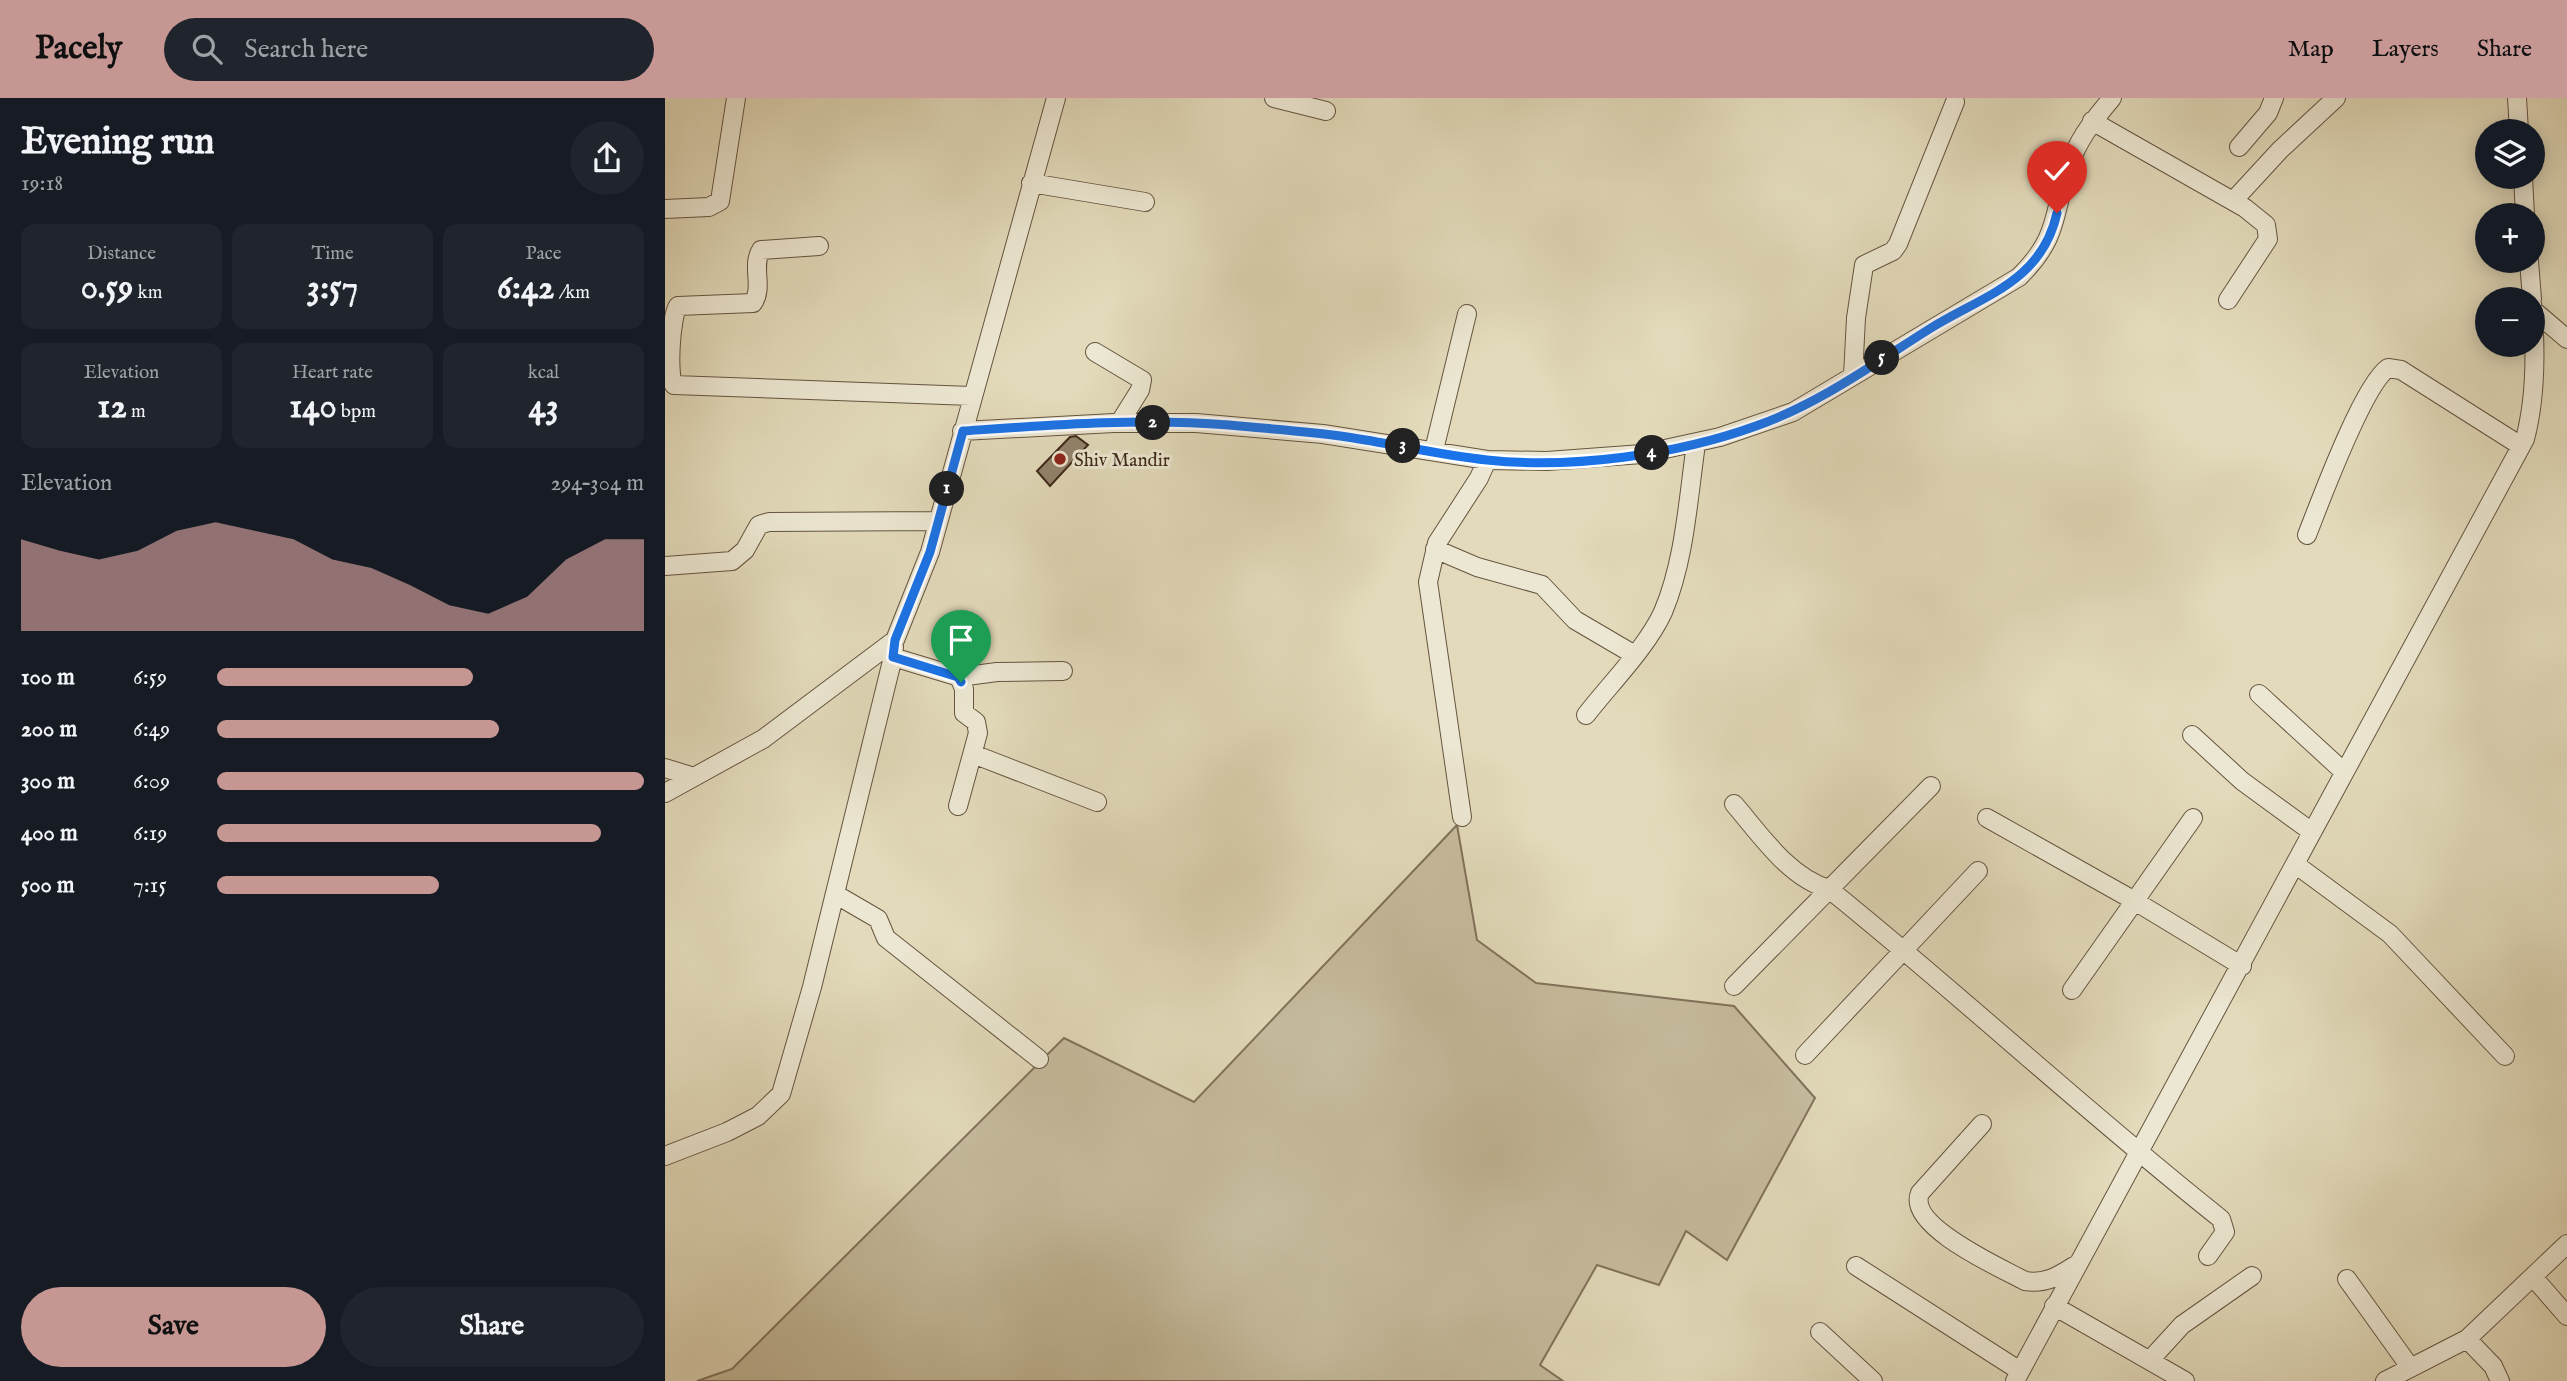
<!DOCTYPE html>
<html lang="en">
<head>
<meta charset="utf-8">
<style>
  :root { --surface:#171b24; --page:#20242c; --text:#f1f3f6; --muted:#9ea1a6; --accent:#c59692 }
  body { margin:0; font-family:"IM FELL English",serif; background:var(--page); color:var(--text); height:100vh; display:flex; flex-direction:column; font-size:26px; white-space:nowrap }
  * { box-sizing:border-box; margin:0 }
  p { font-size:23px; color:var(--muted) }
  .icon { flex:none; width:38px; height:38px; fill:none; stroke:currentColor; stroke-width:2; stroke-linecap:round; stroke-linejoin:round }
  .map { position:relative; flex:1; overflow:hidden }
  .panel { display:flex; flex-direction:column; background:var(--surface); width:665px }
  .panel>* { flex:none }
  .buttons { position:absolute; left:1810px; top:21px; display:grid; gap:14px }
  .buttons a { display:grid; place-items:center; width:70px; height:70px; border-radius:50%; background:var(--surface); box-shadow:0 4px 18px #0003; font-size:35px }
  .pin { position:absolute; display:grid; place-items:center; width:60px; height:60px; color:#fff; margin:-72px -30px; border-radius:50% 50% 50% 0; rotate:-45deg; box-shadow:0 0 7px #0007 }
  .pin .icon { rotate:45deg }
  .km { position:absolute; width:35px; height:35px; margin:-18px; border-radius:50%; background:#222; color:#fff; font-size:19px; line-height:35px; text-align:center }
  .round { display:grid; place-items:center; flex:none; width:74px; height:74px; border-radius:37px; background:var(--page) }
  .head { display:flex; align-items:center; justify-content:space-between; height:119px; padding:0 21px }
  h1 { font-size:38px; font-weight:700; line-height:52px }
  .figures { display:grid; grid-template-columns:repeat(3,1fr); gap:10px; height:119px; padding:7px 21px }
  .figures div { display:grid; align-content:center; border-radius:14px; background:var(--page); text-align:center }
  .figures b { font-size:35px; font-weight:700 }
  .figures small { font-size:19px; font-weight:400 }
  .figures p { font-size:19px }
  .chart { height:196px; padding:14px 21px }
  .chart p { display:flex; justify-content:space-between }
  .chart svg { width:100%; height:126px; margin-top:7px; fill:var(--accent); opacity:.7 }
  .button { display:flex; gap:14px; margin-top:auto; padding:14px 21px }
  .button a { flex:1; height:80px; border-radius:42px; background:var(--accent); color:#111; font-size:28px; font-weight:700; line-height:80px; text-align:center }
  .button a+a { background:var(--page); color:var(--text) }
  ul { padding:0 21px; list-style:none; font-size:23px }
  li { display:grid; grid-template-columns:112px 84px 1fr; align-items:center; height:52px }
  li i { height:18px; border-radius:9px; background:var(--accent) }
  header { display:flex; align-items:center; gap:42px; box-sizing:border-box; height:98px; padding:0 35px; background:var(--accent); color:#111 }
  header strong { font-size:33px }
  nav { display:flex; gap:38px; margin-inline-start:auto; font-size:24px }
  .search { width:490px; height:63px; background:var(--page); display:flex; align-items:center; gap:18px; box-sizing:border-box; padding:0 24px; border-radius:38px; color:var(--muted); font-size:26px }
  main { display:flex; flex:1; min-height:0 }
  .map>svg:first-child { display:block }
  .green { fill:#c6bc9e; stroke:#82725b; stroke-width:2 }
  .building { fill:#93846c; stroke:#3d2718; stroke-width:2 }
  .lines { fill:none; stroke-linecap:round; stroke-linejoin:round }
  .minor-casing { stroke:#665440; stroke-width:20 }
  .minor { stroke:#ece7d2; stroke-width:18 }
  .route-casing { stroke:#fff; stroke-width:14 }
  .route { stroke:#1a73e8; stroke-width:9 }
  .poi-dot { fill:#8f2418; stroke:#ece7d2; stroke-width:2.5 }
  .labels { text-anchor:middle; stroke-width:6; stroke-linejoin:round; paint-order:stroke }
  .poi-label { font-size:19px; fill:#3d2718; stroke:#ece7d2; text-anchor:start }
</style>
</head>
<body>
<header>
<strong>Pacely</strong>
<div class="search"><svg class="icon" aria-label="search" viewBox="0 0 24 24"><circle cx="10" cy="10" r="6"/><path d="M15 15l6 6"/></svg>Search here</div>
<nav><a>Map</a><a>Layers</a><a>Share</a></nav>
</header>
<main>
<section class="panel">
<div class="head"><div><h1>Evening run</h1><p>19:18</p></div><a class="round"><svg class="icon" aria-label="share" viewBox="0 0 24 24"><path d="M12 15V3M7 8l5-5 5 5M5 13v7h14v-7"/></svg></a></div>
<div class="figures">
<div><p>Distance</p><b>0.59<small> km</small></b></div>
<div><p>Time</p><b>3:57</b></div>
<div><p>Pace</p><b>6:42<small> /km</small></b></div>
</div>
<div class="figures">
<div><p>Elevation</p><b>12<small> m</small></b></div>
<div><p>Heart rate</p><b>140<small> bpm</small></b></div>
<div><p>kcal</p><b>43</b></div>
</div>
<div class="chart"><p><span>Elevation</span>294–304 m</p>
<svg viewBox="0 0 160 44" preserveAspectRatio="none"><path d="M0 44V12L10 16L20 19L30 16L40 9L50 6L60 9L70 12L80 19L90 22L100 28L110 35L120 38L130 32L140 19L150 12L160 12V44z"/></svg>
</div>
<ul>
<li><b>100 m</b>6:59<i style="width:60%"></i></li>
<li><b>200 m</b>6:49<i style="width:66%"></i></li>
<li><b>300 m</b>6:09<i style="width:100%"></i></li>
<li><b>400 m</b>6:19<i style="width:90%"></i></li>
<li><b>500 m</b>7:15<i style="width:52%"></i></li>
</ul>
<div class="button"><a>Save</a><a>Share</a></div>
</section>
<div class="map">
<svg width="1902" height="1283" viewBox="0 0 1902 1283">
  <rect width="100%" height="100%" fill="#e2daba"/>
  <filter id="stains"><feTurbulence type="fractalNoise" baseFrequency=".00286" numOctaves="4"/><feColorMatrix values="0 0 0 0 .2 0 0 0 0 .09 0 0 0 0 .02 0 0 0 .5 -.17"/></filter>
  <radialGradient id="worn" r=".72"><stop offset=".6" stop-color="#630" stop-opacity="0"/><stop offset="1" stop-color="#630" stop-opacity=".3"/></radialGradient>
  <path class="green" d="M792,727L812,842L871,885L1069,908L1150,1000L1062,1162L1021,1133L994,1187L932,1167L875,1267L898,1283H32L67,1271L399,940L529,1004Z"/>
  <path class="building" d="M411,338L423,347L385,388L372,373L405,339Z"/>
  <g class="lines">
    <g class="minor-casing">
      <path id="minor" d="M609,0L661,13
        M1852,0L1854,33
        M1427,23L1580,110L1601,127L1603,141L1563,202
        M1574,49L1603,15L1609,0
        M1858,79L1860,117
        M366,85L480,104
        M1568,103L1615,52L1671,0
        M0,111L44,109L55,103L71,0
        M154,148L96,152C86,168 99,189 88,205L13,208C6,218 2,278 9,287L306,298
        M1864,163L1867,201
        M1868,212L1902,241
        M430,254L477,282L475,292L455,324
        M1188,278L1191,220L1199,167L1228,153L1233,146L1290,4
        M297,333L449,325H531L658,336L822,362L882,363L977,356L1055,339L1128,314L1354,179C1399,135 1386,110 1408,58C1417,36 1432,18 1447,0
        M769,352L802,216
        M1642,437C1655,404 1698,287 1723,270L1736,272L1856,348
        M770,451L812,469L877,487L910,522L968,556
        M0,468L67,463L80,452L94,427L104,424L273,423
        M229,549L228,559L294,579L299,591V615L311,624L313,635L293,708
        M294,579L332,574L398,573
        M1594,596L1679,674
        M921,617C945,586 982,549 998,514C1020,462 1023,401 1031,346
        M1527,637L1577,683L1647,734
        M308,656L432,704
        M0,670L26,678
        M0,695L98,641L230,542L265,454L391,0
        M1069,706C1095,736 1124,780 1164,791C1297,898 1422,1015 1556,1121L1560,1134L1543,1158
        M797,719L763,484L772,445L814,380L822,362
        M1322,720L1468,802L1577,868
        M1630,766L1725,836L1840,958
        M170,796L213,821L221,840L374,961
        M1069,888L1266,688
        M1407,892L1528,720
        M1140,957L1313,773
        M1317,1026L1255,1095C1241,1128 1336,1170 1360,1183C1380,1186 1392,1179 1409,1168
        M0,1058L62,1034L93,1018L116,996L147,889L228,559
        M1191,1168L1355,1273
        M1869,1180L1902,1218
        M1682,1181L1745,1269
        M1389,1208L1520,1283
        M1155,1234L1208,1283
        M1802,1241L1828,1268L1835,1283
        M1485,1262L1517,1227L1587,1178
        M1350,1283L1860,341C1871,299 1871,250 1867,206
        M1720,1283L1802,1241L1902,1146"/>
    </g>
    <use href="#minor" class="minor"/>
  </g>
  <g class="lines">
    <g class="route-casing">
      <path id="route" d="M296,584L293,579L228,559L230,542L265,454L298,333C386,327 475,320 564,327C603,331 643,333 682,339C729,346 775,357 822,362C907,371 1011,357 1091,328C1154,306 1210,265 1266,230C1320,197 1377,183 1392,115"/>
    </g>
    <use href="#route" class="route"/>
  </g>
  <circle class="poi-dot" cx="395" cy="361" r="7"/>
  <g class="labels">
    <g class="poi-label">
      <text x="409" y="368">Shiv Mandir</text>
    </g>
  </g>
  <rect width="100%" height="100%" filter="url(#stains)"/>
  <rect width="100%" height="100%" fill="url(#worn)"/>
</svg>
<div class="buttons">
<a><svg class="icon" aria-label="layers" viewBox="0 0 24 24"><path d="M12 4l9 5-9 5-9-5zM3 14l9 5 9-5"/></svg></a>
<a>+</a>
<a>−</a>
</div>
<div class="pin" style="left:296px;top:584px;background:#1e9e55"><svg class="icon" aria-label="arrive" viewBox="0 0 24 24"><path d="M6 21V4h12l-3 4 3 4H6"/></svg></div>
<div class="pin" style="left:1392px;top:115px;background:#d93025"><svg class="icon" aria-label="check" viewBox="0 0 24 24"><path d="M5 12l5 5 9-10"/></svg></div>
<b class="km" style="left:282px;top:391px">1</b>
<b class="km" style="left:488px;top:325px">2</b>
<b class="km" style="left:738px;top:348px">3</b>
<b class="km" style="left:987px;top:355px">4</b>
<b class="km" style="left:1217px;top:260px">5</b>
</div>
</main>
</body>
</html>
